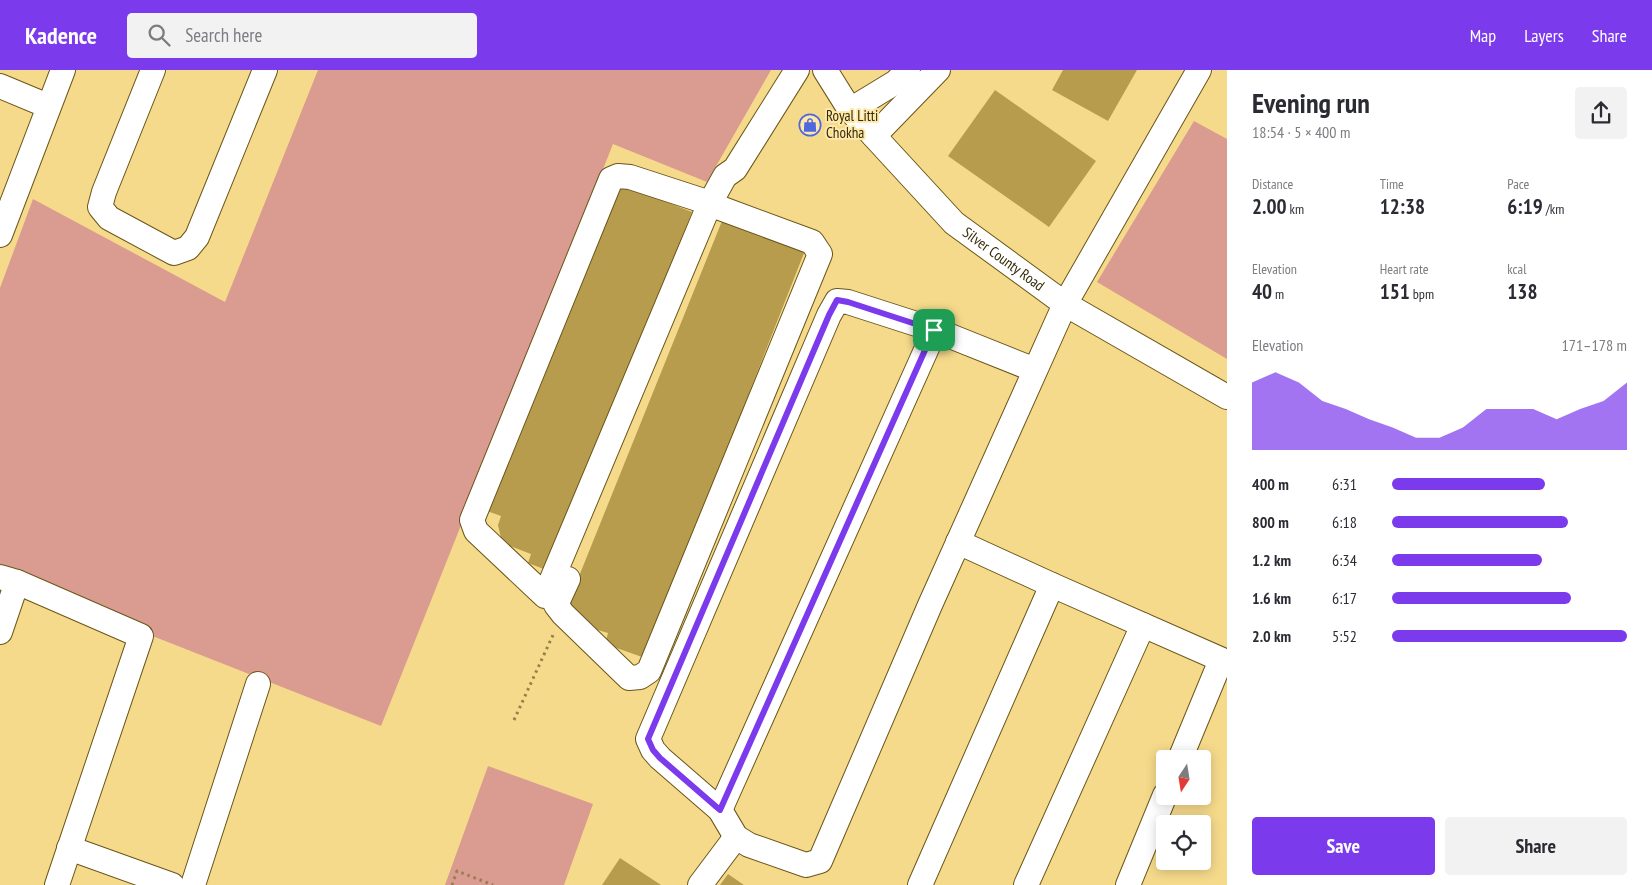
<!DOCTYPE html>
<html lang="en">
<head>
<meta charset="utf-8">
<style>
  :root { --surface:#fff; --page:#f2f2f3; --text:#2b2b33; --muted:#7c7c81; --accent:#7c3aed }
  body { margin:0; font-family:"PT Sans Narrow",sans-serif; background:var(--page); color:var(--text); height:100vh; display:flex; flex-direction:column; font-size:19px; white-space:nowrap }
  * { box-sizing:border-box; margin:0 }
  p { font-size:16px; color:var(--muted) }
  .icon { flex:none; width:28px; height:28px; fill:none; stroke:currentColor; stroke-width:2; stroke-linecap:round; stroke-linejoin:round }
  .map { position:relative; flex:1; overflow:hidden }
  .details { display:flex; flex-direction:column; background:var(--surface); width:425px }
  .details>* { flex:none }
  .needle { width:32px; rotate:192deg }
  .fabs { position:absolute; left:1156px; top:680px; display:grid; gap:10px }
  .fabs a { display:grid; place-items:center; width:55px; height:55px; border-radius:5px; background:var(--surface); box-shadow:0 2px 12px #0003; font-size:25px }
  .pin { position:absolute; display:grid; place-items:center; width:42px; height:42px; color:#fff; margin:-21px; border-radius:10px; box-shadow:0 2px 8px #0006 }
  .round { display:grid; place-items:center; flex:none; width:52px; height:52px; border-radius:5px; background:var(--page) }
  .summary { display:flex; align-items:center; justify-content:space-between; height:85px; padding:0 25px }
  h1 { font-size:28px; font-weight:800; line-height:38px }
  .figures { display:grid; grid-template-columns:repeat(3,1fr); gap:8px; height:85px; padding:5px 25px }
  .figures div { display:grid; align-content:center }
  .figures b { font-size:21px; font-weight:800 }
  .figures small { font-size:14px; font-weight:400 }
  .figures p { font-size:14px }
  .chart { height:140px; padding:10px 25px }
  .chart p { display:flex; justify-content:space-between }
  .chart svg { width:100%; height:90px; margin-top:5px; fill:var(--accent); opacity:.7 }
  .cta { display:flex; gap:10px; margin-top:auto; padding:10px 25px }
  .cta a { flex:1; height:58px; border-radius:5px; background:var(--accent); color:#fff; font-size:20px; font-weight:800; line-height:58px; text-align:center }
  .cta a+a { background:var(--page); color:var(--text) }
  ul { padding:0 25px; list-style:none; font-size:16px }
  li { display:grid; grid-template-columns:80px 60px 1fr; align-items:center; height:38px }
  li i { height:12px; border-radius:6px; background:var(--accent) }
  header { display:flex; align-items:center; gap:30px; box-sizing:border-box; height:70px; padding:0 25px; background:var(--accent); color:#fff }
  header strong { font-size:24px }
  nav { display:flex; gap:28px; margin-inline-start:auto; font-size:18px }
  .search { width:350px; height:45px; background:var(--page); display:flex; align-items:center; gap:12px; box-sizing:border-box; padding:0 18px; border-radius:5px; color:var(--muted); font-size:19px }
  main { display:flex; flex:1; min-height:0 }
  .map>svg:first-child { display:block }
  .green { fill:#da9b90 }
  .building { fill:#b79c4e }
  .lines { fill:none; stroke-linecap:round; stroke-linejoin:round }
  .minor-casing { stroke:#6a5619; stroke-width:26 }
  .path { stroke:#948149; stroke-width:3; stroke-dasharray:2.5 4; stroke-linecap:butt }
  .minor { stroke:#fff; stroke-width:24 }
  .route-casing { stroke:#fff; stroke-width:10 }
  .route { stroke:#7c3aed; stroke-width:6 }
  .labels { text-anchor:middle; stroke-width:4; stroke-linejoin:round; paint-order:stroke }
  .poi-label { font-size:15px; fill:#362b09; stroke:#fee8aa; text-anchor:start }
  .street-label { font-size:15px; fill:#362b09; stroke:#fee8aa }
</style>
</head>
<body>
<header>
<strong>Kadence</strong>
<div class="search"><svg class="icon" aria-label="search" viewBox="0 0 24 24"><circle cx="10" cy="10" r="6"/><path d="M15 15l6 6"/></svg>Search here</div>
<nav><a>Map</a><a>Layers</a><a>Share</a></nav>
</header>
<main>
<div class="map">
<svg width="1227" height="815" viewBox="0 0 1227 815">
  <rect width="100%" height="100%" fill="#f6da8b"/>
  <path class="green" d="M318,0H771L707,112L613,74L381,656L0,506V218L33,129L225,232Z
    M1194,51L1227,69V289L1097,212Z
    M488,696L593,734L564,815H445Z"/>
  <path class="building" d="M1063,0H1137L1108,51L1052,20Z
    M995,20L1096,91L1049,157L948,86Z
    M621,114L692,142L549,501L528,493L531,484L502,473L498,455L501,446L487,441Z
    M724,146L806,178L645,588L605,574L608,563L581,555L565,541Z
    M620,788L661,815H602Z
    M728,804L744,815H720Z"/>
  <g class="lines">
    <g class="minor-casing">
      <g id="minor">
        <path d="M153,0L104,122L100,137L109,148L174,183L188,178L197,167L265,0"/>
        <path id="s1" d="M825,0L850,40L954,153L1065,234L1227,327"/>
        <path d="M0,16L48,36"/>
        <path d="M850,40L896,12L908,0"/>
        <path d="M874,66L938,0"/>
        <path d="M710,133L630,107L618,106L611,109L472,450L476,461L545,526L710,133L725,106L735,99L797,0"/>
        <path d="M0,165L63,0"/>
        <path d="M1035,300L935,260L848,232L837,231L829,245L648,669L653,680L660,688L720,740L736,767L749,775L806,795L820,791L930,535L1065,234L1199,0"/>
        <path d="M958,472L1052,515L1227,592"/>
        <path d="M0,507L17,512L141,566L57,815"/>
        <path d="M568,509L556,535L563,544L629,608L640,607L649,601L820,184L812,172L720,138"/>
        <path d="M0,562L17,512"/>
        <path d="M1180,689L1221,590"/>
        <path d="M720,740L935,260"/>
        <path d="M69,778L172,815"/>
        <path d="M193,815L258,614"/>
        <path d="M700,815L736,767"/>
        <path d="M920,815L1052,515"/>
        <path d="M1026,815L1143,555"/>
        <path d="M1128,815L1165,725"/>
      </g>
    </g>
    <path class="path" d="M514,650L553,565
      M452,815L457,801L493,815"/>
    <use href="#minor" class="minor"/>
  </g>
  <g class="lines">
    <g class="route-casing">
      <path id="route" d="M837,230L848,232L934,260L720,740L660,688L653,680L648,669L829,245Z"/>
    </g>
    <use href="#route" class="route"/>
  </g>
  <defs>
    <g id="shop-ring" transform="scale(1.125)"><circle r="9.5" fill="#fee8aa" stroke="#4f68dd" stroke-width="1.5"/><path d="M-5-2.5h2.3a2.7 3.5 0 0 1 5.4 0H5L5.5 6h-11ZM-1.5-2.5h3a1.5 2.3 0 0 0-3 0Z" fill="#4f68dd"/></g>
  </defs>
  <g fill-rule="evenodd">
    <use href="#shop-ring" x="810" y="55"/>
  </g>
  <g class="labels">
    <g class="poi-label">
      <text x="826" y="51">Royal Litti<tspan x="826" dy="17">Chokha</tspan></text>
    </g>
    <g class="street-label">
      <text dy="5" stroke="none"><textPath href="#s1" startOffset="262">Silver County Road</textPath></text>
    </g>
  </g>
</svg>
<div class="fabs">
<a><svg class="needle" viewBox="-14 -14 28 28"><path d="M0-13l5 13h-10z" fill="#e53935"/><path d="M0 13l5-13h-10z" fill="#7c7c81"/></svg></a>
<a><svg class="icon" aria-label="locate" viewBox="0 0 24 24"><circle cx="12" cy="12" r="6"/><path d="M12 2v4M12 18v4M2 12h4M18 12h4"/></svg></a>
</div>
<div class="pin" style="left:934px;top:260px;background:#1e9e55"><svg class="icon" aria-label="arrive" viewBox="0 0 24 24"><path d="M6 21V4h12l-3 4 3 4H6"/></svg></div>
</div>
<section class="details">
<div class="summary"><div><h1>Evening run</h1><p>18:54 · 5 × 400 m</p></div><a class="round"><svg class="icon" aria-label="share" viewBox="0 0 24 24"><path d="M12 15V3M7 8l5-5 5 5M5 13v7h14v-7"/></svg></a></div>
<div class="figures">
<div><p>Distance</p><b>2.00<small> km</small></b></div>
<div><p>Time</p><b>12:38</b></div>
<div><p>Pace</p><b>6:19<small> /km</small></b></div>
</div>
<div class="figures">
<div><p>Elevation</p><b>40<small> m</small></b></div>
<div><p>Heart rate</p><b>151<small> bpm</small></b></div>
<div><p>kcal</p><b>138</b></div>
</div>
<div class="chart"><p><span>Elevation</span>171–178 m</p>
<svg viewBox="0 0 160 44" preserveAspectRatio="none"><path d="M0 44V11L10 6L20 11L30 20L40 24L50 29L60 33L70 38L80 38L90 33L100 24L110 24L120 24L130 29L140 24L150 20L160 11V44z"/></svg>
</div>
<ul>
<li><b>400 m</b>6:31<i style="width:65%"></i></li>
<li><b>800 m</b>6:18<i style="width:75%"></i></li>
<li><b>1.2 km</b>6:34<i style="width:64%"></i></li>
<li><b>1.6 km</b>6:17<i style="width:76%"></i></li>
<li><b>2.0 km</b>5:52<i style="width:100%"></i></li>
</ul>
<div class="cta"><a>Save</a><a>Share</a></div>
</section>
</main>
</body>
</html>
